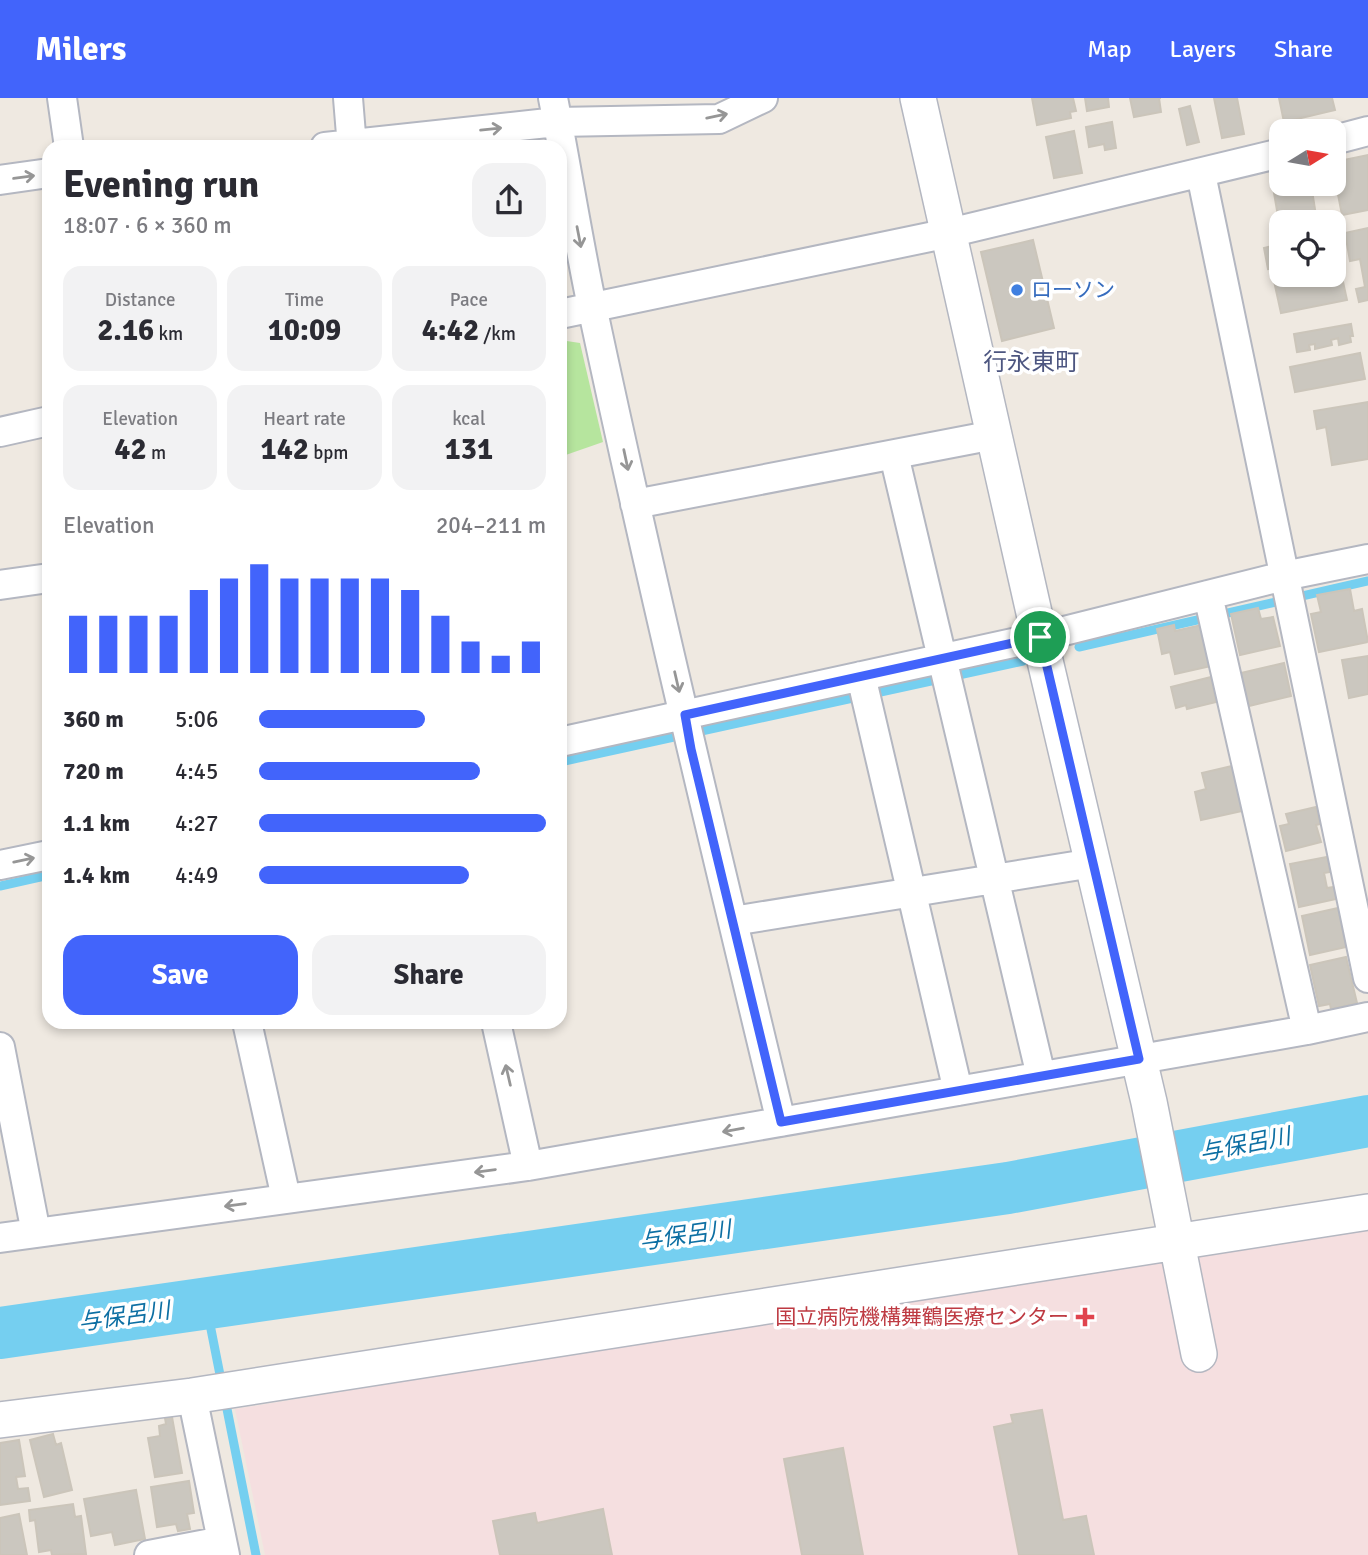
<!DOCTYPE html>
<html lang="en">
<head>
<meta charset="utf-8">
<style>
  :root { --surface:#fff; --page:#f2f2f3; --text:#2b2b33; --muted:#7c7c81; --accent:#4264fb }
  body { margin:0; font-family:Signika,"Noto Sans JP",sans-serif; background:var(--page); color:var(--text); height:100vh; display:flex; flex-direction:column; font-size:26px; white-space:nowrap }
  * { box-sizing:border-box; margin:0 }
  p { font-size:23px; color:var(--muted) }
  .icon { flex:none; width:38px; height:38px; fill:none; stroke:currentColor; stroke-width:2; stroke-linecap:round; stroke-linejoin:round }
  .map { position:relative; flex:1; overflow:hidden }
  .side { position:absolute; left:42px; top:42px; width:525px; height:889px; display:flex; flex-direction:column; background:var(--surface); border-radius:21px; box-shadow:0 4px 10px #0003 }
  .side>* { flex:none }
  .needle { width:46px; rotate:79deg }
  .controls { position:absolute; left:1269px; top:21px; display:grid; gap:14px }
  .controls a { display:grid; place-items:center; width:77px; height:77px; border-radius:14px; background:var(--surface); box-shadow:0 4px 10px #0003; font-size:35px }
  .pin { position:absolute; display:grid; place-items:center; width:60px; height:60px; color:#fff; margin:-30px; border:4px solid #fff; border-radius:50%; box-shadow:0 2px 7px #0007 }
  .round { display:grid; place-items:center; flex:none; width:74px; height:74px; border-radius:21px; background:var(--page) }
  .headline { display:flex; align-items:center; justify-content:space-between; height:119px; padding:0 21px }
  h1 { font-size:38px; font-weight:700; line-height:52px }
  .metrics { display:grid; grid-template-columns:repeat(3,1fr); gap:10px; height:119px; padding:7px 21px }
  .metrics div { display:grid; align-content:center; border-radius:18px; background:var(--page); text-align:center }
  .metrics b { font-size:30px; font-weight:700 }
  .metrics small { font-size:19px; font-weight:400 }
  .metrics p { font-size:19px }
  .chart { height:196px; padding:14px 21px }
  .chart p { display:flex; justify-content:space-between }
  .chart svg { width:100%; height:126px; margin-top:7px; stroke:var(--accent); stroke-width:6 }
  .cta { display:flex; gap:14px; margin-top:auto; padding:14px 21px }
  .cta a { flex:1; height:80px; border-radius:21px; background:var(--accent); color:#fff; font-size:28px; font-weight:700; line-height:80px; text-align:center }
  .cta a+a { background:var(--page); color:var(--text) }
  ul { padding:0 21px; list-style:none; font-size:23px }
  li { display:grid; grid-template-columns:112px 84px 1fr; align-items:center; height:52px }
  li i { height:18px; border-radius:9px; background:var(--accent) }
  header { display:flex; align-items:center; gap:42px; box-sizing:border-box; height:98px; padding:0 35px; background:var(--accent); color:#fff }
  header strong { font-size:33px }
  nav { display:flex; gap:38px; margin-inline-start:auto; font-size:24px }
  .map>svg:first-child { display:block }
  .medical { fill:#f5dfe0 }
  .green { fill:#b6e59e }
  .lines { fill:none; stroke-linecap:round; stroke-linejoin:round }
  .stream { stroke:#75cff0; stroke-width:9 }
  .river { stroke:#75cff0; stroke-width:52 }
  .building { fill:#cbc7bf; stroke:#cbc5ba; stroke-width:2 }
  .minor-casing { stroke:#b4b7c1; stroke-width:32 }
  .tertiary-casing { stroke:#b4b7c1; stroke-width:38 }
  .minor { stroke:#fff; stroke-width:28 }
  .tertiary { stroke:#fff; stroke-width:35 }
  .oneway { stroke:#969696 }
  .route-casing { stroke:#fff; stroke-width:14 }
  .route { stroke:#4264fb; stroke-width:9 }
  .shop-dot { fill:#3f7fe0; stroke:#fff; stroke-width:2.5 }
  .health-dot { fill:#e0444e; stroke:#fff; stroke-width:2.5 }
  .labels { text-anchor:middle; stroke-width:7; stroke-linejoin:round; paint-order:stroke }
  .shop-label { font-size:21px; fill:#366cbe; stroke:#fff; text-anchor:start }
  .health-label { font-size:21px; fill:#be3a42; stroke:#fff; text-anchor:end }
  .water-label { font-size:23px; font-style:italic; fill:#0d6fa3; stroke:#fff }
  .quarter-label { font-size:24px; fill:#4d5680; stroke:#fff }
</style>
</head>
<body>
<header>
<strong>Milers</strong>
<nav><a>Map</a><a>Layers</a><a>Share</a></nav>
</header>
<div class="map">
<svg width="1368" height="1457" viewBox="0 0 1368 1457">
  <rect width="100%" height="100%" fill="#efe9e1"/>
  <path class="medical" d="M1368,1126V1457H265L235,1311Z"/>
  <path class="green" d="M560,242L580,245L603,344L560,359Z"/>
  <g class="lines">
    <path class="stream" d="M1079,549L1368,483
      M560,664L1023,563
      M0,788L49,777
      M206,1206L222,1287
      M225,1301L256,1457"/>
    <path class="river" d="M0,1235L1008,1090L1368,1023"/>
  </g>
  <path class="building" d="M1032,0H1073L1076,13L1070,14L1071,20L1037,27Z
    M1085,0H1108L1109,9L1087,13Z
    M1130,0H1161H1159L1161,14L1134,19Z
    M1214,0H1237L1244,36L1222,40Z
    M1279,0H1332L1335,12L1284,24Z
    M1190,8L1199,44L1187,47L1179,11Z
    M1112,24L1116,50L1105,52L1104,46L1089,49L1086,29Z
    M1074,33L1082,75L1054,80L1046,39Z
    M1368,57V112L1342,117L1335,81L1342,80L1339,63Z
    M1291,86H1311L1317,124H1281L1280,130L1273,89Z
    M1368,130V202L1359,204L1356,191L1365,189L1360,161L1350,163L1345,135Z
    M1033,142L1054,230L1002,243L981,154Z
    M1281,146V169L1268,171L1264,150Z
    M1340,170L1347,202L1281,215L1274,183L1306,177H1334V171Z
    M1351,226L1353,238H1350L1351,244L1339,247L1338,240L1331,242L1332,247L1315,251V246L1309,247L1310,252L1297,254L1294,236Z
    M1360,255L1365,281L1295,294L1290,269Z
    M1368,304V361L1332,367L1326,329L1317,331L1314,313Z
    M1350,491L1354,513L1362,511L1368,544L1319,554L1311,516L1321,514L1317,497Z
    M1258,510L1261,521L1273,519L1280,548L1240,557L1231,516Z
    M1174,527L1175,533L1202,527L1211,568L1175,576L1170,554L1162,556L1157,531Z
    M1368,558V596L1349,600L1342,562Z
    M1284,565L1291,598L1249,608L1241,575Z
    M1211,579L1216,604L1187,611L1186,607L1176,610L1171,589Z
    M1232,668L1242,713L1201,722L1195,694L1206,691L1202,675Z
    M1316,709L1320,726L1316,727L1321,744L1286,753L1280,728L1289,726L1286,716Z
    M1327,759L1330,774L1324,775L1327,790L1334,789L1336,801L1299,809L1290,766Z
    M1338,810L1346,849L1310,857L1302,818Z
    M1346,859L1357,905L1331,911L1330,906L1319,908L1310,867Z
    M1042,1312L1063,1422L1086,1418L1094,1457H1019L994,1329L1013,1325L1011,1317Z
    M172,1319L182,1375L155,1379L148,1340L160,1338L159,1328L166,1326L165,1320Z
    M53,1336L56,1347L61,1345L72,1392L44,1399L30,1342Z
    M19,1342L25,1378L16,1379L18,1391L28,1390L30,1403L0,1407V1345Z
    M843,1350L863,1457H802L784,1361Z
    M189,1383L194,1415L187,1416L190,1431L178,1433L176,1426L157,1429L151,1389Z
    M136,1392L145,1441L115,1447L112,1434L91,1438L84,1401Z
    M73,1406L75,1419L81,1418L86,1456L52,1457L51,1452L39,1454L35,1422L30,1423L29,1412Z
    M603,1411L612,1457H500L493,1423L535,1415L537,1425Z
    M19,1416L27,1457H0V1420Z"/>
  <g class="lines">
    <g class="minor-casing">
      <path id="minor" d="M62,0L69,49
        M348,0L352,49
        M553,0C567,71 578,143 593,213C651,485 716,754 781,1024
        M1334,42L1368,33
        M325,49L557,24L719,21L763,0
        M1201,76L1368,880
        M0,82L49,75
        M560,216L949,135L1281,55
        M0,334L49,323
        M894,357L1041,978
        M635,406L994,337
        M0,487L49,480
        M1208,497L1307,932
        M861,578L958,993
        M560,644L1040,539L1284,478L1368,461
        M0,767L49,757
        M733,823L1093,765
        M247,924L286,1100
        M496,924L528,1068
        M0,949L36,1135
        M0,1140L528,1068L1307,932L1368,919
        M192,1298L225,1457
        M149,1457L222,1443"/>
    </g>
    <g class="tertiary-casing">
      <path id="tertiary" d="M918,0L1042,550L1149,1004L1199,1256
        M0,1322L192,1298L1368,1114"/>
    </g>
    <use href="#minor" class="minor"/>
    <use href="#tertiary" class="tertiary"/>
  </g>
  <defs><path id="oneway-shaft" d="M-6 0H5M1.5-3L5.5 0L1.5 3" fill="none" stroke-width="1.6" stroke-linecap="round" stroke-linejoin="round" transform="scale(1.75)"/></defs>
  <g class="oneway">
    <use href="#oneway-shaft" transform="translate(717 18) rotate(-12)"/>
    <use href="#oneway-shaft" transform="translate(491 31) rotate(-6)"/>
    <use href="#oneway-shaft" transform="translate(24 79) rotate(-8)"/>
    <use href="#oneway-shaft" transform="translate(579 139) rotate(79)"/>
    <use href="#oneway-shaft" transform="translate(626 362) rotate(78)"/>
    <use href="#oneway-shaft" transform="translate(677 584) rotate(77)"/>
    <use href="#oneway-shaft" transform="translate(24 762) rotate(-12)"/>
    <use href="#oneway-shaft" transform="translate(508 977) rotate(-103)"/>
    <use href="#oneway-shaft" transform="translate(733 1032) rotate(170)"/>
    <use href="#oneway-shaft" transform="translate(485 1073) rotate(172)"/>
    <use href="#oneway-shaft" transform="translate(235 1107) rotate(172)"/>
  </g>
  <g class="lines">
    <g class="route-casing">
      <path id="route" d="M1040,539L1139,961L781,1024L691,651L685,617Z"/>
    </g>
    <use href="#route" class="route"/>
  </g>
  <circle class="shop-dot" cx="1017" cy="192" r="7"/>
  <path class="health-dot" d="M1081.5 1208.5h7v7h7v7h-7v7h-7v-7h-7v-7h7z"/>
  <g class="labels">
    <g class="shop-label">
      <text x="1031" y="199">ローソン</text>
    </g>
    <g class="health-label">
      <text x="1069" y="1226">国立病院機構舞鶴医療センター</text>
    </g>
    <g class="water-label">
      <text transform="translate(1245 1046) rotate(-11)" y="8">与保呂川</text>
      <text transform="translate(685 1137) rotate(-8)" y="8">与保呂川</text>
      <text transform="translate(124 1218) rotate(-8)" y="8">与保呂川</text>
    </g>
    <g class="quarter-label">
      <text x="1031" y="272">行永東町</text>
    </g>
  </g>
</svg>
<div class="controls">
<a><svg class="needle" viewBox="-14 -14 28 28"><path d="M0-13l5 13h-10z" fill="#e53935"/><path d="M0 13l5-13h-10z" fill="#7c7c81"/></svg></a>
<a><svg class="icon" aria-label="locate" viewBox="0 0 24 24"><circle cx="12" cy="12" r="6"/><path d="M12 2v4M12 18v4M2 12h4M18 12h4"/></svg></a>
</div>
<div class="pin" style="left:1040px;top:539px;background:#1e9e55"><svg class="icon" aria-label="arrive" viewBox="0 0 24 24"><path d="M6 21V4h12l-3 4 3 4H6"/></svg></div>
<section class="side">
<div class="headline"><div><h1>Evening run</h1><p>18:07 · 6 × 360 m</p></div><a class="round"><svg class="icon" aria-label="share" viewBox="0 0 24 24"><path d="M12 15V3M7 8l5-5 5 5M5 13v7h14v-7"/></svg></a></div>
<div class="metrics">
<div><p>Distance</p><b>2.16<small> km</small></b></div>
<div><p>Time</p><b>10:09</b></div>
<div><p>Pace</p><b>4:42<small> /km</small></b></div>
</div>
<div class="metrics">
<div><p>Elevation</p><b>42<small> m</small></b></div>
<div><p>Heart rate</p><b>142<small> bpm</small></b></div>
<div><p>kcal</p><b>131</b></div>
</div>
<div class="chart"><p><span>Elevation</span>204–211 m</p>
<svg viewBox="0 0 160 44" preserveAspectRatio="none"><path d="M5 44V24M15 44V24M25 44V24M35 44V24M45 44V15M55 44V11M65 44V6M75 44V11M85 44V11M95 44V11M105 44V11M115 44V15M125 44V24M135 44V33M145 44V38M155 44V33"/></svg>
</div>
<ul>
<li><b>360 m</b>5:06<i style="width:58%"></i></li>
<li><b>720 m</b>4:45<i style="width:77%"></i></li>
<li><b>1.1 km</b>4:27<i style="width:100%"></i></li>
<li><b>1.4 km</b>4:49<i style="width:73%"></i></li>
</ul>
<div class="cta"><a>Save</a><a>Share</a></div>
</section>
</div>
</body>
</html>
